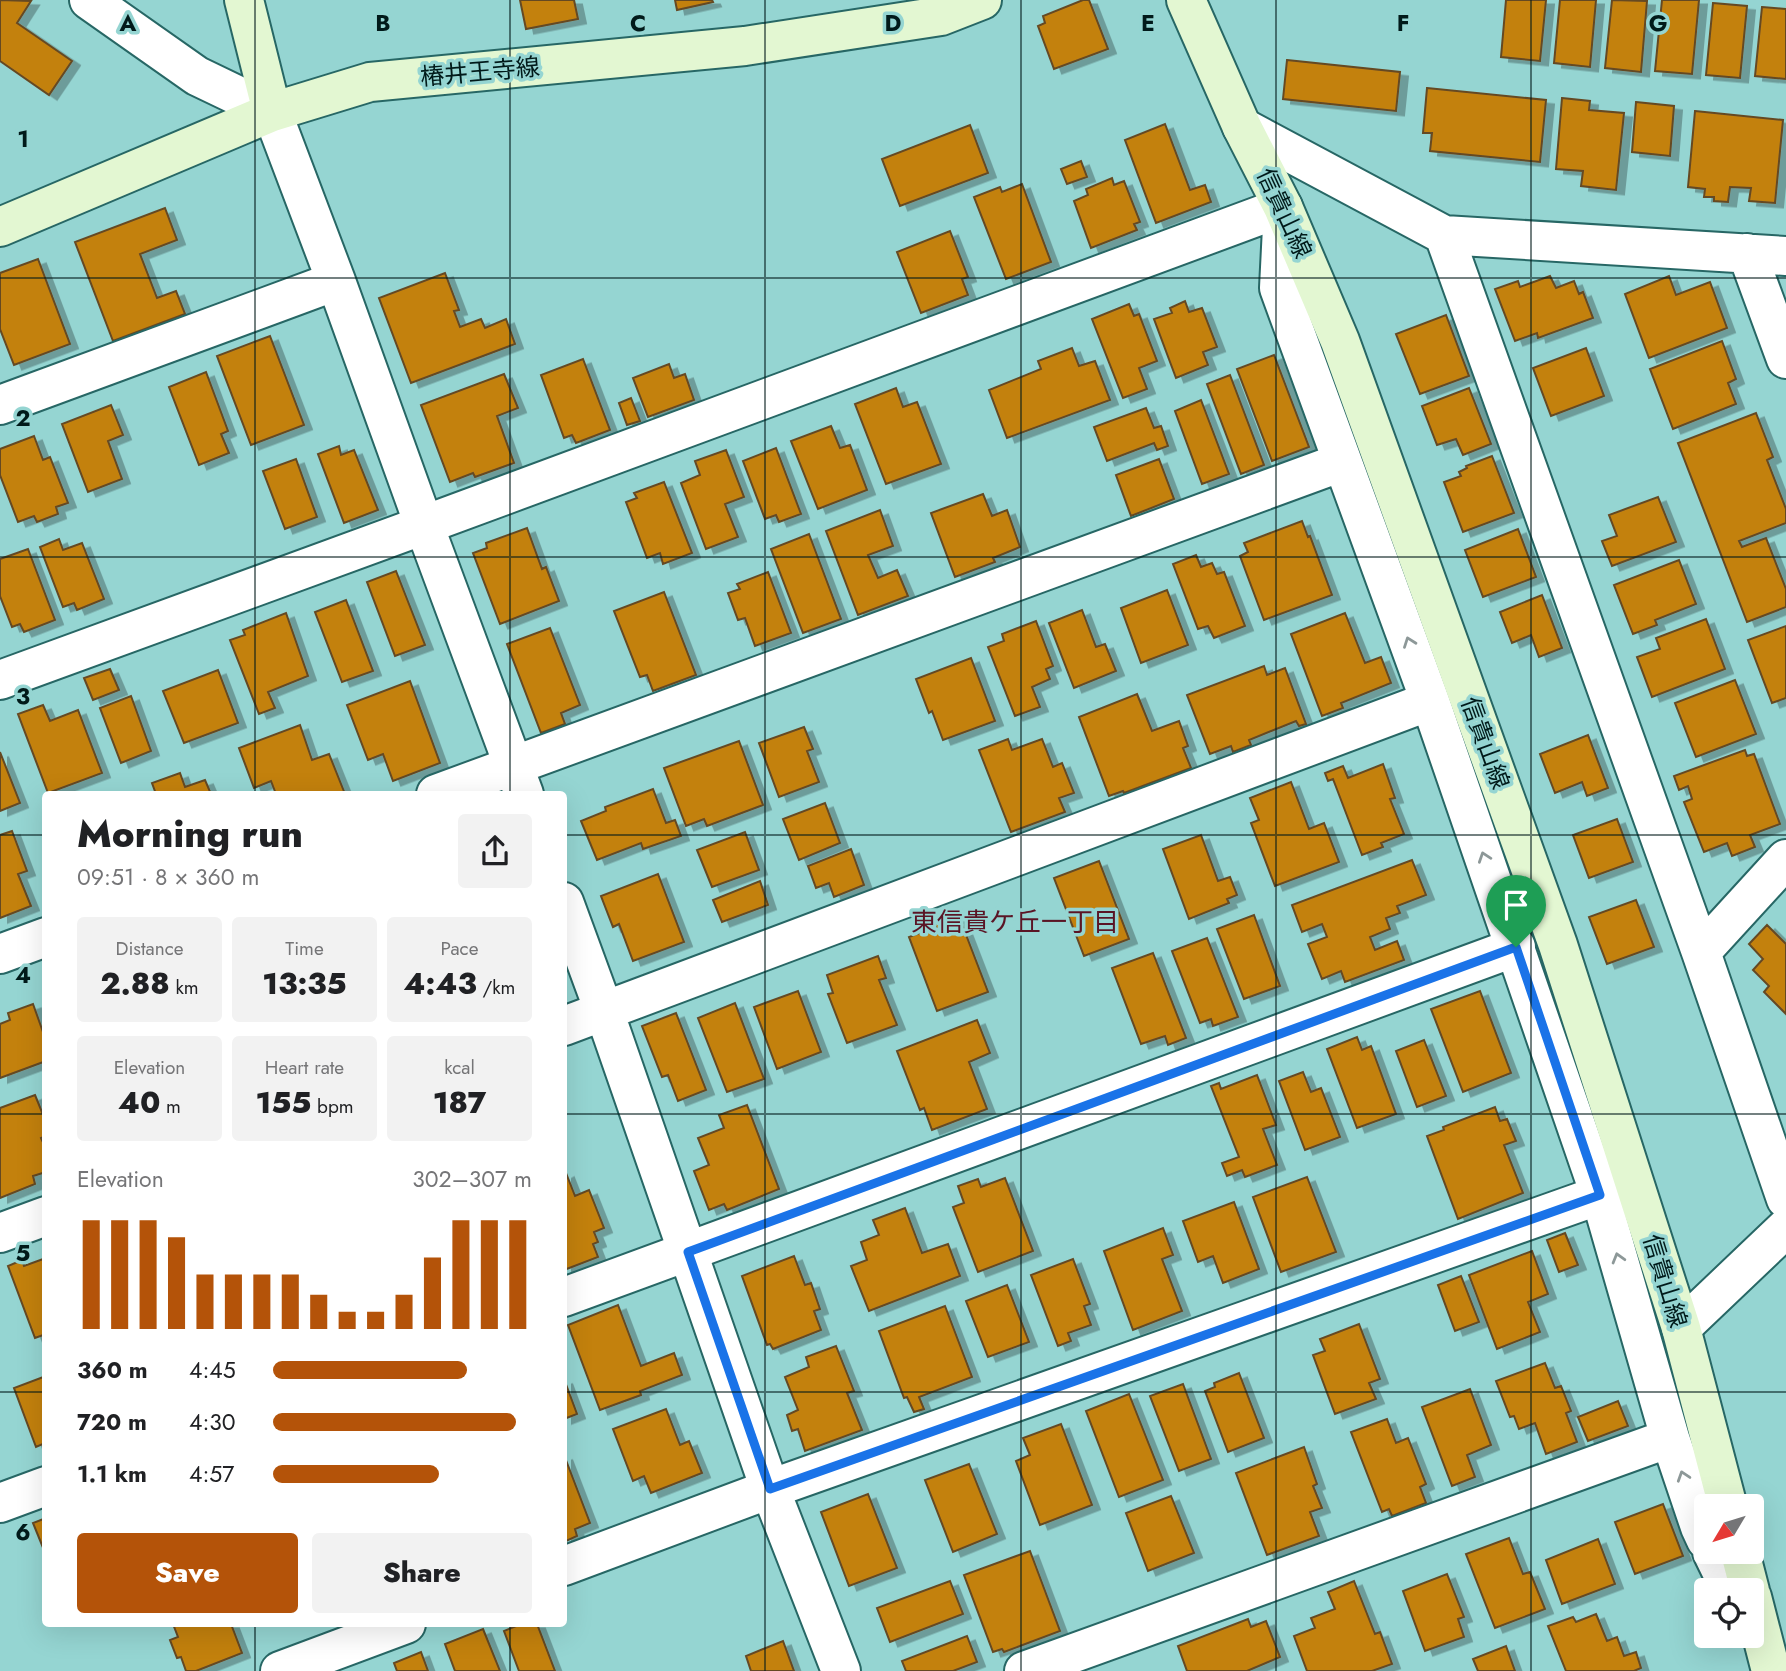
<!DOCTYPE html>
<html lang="en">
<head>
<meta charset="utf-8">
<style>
  :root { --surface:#fff; --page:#f2f2f2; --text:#202124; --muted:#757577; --accent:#b45309 }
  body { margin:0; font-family:Jost,"Noto Sans JP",sans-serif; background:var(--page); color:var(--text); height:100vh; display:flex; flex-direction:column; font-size:26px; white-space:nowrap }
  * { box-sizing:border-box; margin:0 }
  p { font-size:23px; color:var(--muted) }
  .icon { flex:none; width:38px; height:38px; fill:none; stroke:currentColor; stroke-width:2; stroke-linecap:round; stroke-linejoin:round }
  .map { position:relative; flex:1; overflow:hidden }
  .details { position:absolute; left:42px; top:791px; width:525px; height:836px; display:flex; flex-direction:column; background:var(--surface); border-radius:7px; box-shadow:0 7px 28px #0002 }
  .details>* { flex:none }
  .needle { width:46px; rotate:232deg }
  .controls { position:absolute; left:1694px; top:1494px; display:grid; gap:14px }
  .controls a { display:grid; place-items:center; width:70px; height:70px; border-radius:7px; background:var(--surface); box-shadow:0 7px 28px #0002; font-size:35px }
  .pin { position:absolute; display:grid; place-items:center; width:60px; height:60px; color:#fff; margin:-72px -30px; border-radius:50% 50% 50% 0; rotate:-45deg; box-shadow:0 0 7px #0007 }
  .pin .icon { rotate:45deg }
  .round { display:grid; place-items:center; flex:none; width:74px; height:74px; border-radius:7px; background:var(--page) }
  .overview { display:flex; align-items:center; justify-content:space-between; height:119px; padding:0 35px }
  h1 { font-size:38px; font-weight:800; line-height:52px }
  .stats { display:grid; grid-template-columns:repeat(3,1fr); gap:10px; height:119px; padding:7px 35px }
  .stats div { display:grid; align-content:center; border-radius:7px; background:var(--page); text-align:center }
  .stats b { font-size:30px; font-weight:800 }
  .stats small { font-size:19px; font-weight:400 }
  .stats p { font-size:19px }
  .chart { height:196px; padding:14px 35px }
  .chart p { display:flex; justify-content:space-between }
  .chart svg { width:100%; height:126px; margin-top:7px; stroke:var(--accent); stroke-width:6 }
  .button { display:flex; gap:14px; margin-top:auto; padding:14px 35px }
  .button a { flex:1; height:80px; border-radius:7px; background:var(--accent); color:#fff; font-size:28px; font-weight:800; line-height:80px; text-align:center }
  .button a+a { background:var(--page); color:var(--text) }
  ul { padding:0 35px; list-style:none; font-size:23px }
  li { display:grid; grid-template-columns:112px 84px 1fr; align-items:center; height:52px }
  li i { height:18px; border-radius:9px; background:var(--accent) }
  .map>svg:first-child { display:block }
  .building { fill:#c38111; stroke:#654924; stroke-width:2; filter:url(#shadow) }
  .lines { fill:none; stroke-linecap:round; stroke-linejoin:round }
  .street-casing { stroke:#276765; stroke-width:42 }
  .secondary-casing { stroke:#276765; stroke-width:42 }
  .street { stroke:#fff; stroke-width:38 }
  .secondary { stroke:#e3f7d2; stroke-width:38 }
  .oneway { stroke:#8d9898 }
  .route-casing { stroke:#fff; stroke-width:14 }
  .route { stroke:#1a73e8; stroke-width:9 }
  .grid { fill:none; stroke:#011a1a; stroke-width:2; stroke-opacity:0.55 }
  .labels { text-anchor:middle; stroke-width:7; stroke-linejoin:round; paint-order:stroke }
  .street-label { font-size:24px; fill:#011a1a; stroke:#95d5d2 }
  .neighbourhood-label { font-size:26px; fill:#5a1525; stroke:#95d5d2 }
  .grid-label { font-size:23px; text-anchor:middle; font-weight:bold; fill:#011a1a; stroke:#95d5d2; stroke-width:7; stroke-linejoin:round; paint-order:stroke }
</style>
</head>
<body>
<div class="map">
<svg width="1786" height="1671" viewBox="0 0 1786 1671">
  <defs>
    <filter id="shadow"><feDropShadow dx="8" dy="4.5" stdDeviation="0" flood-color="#0004"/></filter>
  </defs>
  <rect width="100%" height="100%" fill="#95d5d2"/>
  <path class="building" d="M0,0L31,1L17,23L72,61L49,95L0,61Z
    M520,0H574L578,19L526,29Z
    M675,0H712L713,2L677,10Z
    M1083,0H1089L1108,49L1054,69L1038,26L1045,23L1043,16Z
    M1506,0H1546L1540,61L1501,57Z
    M1560,0H1596L1590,67L1554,63Z
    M1612,0L1647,1L1641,72L1605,68Z
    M1662,0H1699L1692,74L1655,71Z
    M1713,3L1747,6L1740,78L1706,75Z
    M1762,7L1786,9V79L1755,76Z
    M1287,60L1400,72L1396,111L1283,99Z
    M1427,88L1546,100L1540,162L1430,151L1432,133H1423Z
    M1562,98L1590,101L1589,110L1624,113L1616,190L1581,186L1583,171L1556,169Z
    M1636,102L1674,106L1670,156L1632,152Z
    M1695,111L1783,120L1775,203L1749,201L1751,188L1730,187L1728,202L1714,201V197H1704L1705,189L1688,187Z
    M1165,124L1190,190L1205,185L1211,202L1156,223L1125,140Z
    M970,125L988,173L900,206L882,159Z
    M1081,161L1087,177L1067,184L1061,169Z
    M1112,178L1114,185L1124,181L1140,222L1134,224L1137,230L1091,248L1074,201L1088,195L1086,189Z
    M1022,184L1051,262L1006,279L974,197L1000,187L1002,192Z
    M165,208L177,240L140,254L157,298L176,291L185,314L113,341L75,242Z
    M950,231L968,277L962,279L968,295L921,313L897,252Z
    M38,259L70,344L14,365L0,329V273Z
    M445,273L459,310L454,311L460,327L481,319L485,328L506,319L515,344L411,383L379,298Z
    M1550,276L1556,288L1574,281L1579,294L1583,292L1593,318L1538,338L1537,333L1515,341L1495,289L1518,281L1520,287Z
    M1669,276L1676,295L1710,282L1727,328L1649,358L1625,294Z
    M1185,301L1189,312L1202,308L1217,347L1203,352L1208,365L1176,378L1154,319L1172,313L1170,308Z
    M1129,304L1134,316L1139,314L1157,361L1139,368L1147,389L1123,398L1092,319Z
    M1446,315L1469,376L1420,394L1396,334Z
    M270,336L304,425L251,445L217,356Z
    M1722,341L1736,379L1728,383L1736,404L1673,429L1650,369Z
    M1072,348L1079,366L1095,361L1110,400L1007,438L989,390L1041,369L1038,361Z
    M1586,348L1604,396L1551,416L1533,368Z
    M1274,355L1309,447L1272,461L1237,369Z
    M583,359L610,430L576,443L572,435L564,438L541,375Z
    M669,364L674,378L685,374L694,400L648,417L633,378Z
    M206,372L228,431L221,434L229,453L199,465L169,387Z
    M504,374L518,408L497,416L514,463L475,477L473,473L450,482L421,405Z
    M1230,375L1264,465L1241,474L1207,384Z
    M896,388L903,407L917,402L941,464L886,484L855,404Z
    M1469,388L1491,444L1463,455L1456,439L1437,445L1422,406Z
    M631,398L640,421L627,425L619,403Z
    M1201,400L1229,474L1202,484L1175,411Z
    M111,405L123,435L108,441L122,479L88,492L62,424Z
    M1146,408L1154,428L1161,426L1168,446L1157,450L1154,443L1107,461L1094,427Z
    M1756,413L1773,457L1767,460L1786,509V523L1739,541L1742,547L1766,538L1786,589V607L1747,622L1678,443Z
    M831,426L840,448L850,445L867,490L818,509L791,441Z
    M34,436L43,460L50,457L68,503L56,507L58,514L37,522L34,516L18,522L0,475V449Z
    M339,446L341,455L354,450L378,510L344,523L318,454Z
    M776,448L801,514L779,522L776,515L765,519L743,461Z
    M726,450L744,497L725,504L738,537L706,549L681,483L700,475L695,461Z
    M1492,456L1514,513L1463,532L1444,482L1461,476L1459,472L1467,468L1466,466Z
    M296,459L317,517L285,529L263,471Z
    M1159,459L1174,499L1131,516L1116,475Z
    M664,482L692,553L663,564L660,553L647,558L626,502L637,498L634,493Z
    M983,494L992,516L1007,510L1020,547L993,558L995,562L955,577L931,513Z
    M1658,497L1676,542L1612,566L1602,541L1617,536L1609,515Z
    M880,510L893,546L868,555L878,578L897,570L908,596L858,615L826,531Z
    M1302,521L1308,537L1310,536L1332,595L1264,620L1240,556L1248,552L1244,543Z
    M527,528L542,569L546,567L559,601L500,624L473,553L487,548L486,543Z
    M1518,529L1536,577L1483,597L1465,550Z
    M809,534L841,619L803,633L771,549Z
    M59,539L63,550L82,543L104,599L77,610L74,603L63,607L40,547Z
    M28,549L55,620L24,632L20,624L12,627L0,596V559Z
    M1196,555L1201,567L1212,563L1217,574L1224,572L1245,626L1214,638L1208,626L1198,629L1173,564Z
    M1679,560L1696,604L1655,620L1657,625L1633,634L1614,585Z
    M396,571L425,645L395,656L367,582Z
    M768,572L791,633L755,646L745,618L738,620L728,593L740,589L737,584Z
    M1167,590L1188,645L1141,663L1121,608Z
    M664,592L696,675L653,691L647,675L640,677L614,611Z
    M1542,595L1562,648L1539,657L1531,635L1512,643L1500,612Z
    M346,600L373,671L342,682L315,612Z
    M1082,610L1096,647L1105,644L1116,671L1074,688L1049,623Z
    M286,613L308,676L268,692L275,708L259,714L230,640L245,635L243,630Z
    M1345,613L1365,663L1381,657L1391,683L1341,703L1343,708L1322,716L1291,634Z
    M1706,619L1725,669L1652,697L1637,657L1660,649L1656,638Z
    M1036,621L1053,666L1046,669L1050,679L1032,687L1040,707L1015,716L988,647L1004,641L1002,634Z
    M1786,626V698L1772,703L1748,640Z
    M550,628L580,705L561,713L565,724L541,733L507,644Z
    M971,658L995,721L943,740L932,711L929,713L916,679Z
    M1264,666L1267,675L1285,668L1306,724L1299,726L1296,721L1249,740L1251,745L1233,752L1231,746L1210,754L1187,695Z
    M110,669L119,690L93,700L84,678Z
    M218,670L238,723L184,743L163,691Z
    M1735,680L1756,734L1696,757L1675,703Z
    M410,681L440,763L393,781L383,754L368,760L347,705Z
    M1137,694L1152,731L1179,721L1188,746L1183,748L1191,768L1124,793L1123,791L1109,796L1079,717Z
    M131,696L151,751L121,763L100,708Z
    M43,705L50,721L78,710L102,773L48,793L18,714Z
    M300,725L312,760L329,754L345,794H276L271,781L254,788L239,748Z
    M804,727L813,749L807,751L819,782L779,797L759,743Z
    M1588,735L1608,788L1587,796L1582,782L1555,793L1540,754Z
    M1008,739L1012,750L1042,739L1053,767L1062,763L1074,793L1059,798L1065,812L1011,832L979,750Z
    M739,741L763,805L707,826L704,819L686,826L664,768Z
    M1745,750L1747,756L1754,754L1780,824L1750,835L1755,847L1732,856L1727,843L1704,852L1684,802L1692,799L1688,786L1679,790L1674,776Z
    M0,752L20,803L0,811Z
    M1383,764L1395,798L1390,799L1404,834L1381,843L1383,847L1362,855L1333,779L1328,781L1325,773L1343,766L1348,778Z
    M180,773L185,787L205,780L211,794H156L152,783Z
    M1291,782L1309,829L1324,823L1339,862L1275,886L1251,823L1259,820L1250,798Z
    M653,789L666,823L675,820L681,836L643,849L641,843L597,860L581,821L606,811L605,807Z
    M825,803L840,843L799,860L783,819Z
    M1617,819L1633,862L1589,878L1573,835Z
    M12,831L27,871L18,874L31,906L0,918V835Z
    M745,832L759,870L712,887L697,850Z
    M1201,835L1218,881L1230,877L1237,895L1227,899L1229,903L1189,919L1163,849Z
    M851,849L864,885L834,897L829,883L816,888L808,866Z
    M1412,860L1426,895L1397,906L1400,913L1386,918L1390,929L1370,937L1375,950L1397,941L1404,960L1345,982L1341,971L1322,979L1308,944L1327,937L1322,924L1302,932L1292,905Z
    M1099,861L1129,939L1084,956L1054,878Z
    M658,874L684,942L633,961L619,924L613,927L601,896Z
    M760,881L768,905L722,922L713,900Z
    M1636,900L1654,947L1607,964L1589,917Z
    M958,914L988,992L937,1011L909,937L936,927L934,924Z
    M1254,915L1280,986L1244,999L1217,929Z
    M1767,925L1786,944V1014L1764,992L1769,986L1753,970L1763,959L1749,944Z
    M1207,938L1238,1017L1213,1026L1211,1019L1200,1023L1172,951Z
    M1153,953L1186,1038L1168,1045L1165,1036L1141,1044L1112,968Z
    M878,956L886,978L879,980L897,1025L847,1043L828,994L833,993L827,975Z
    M798,991L821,1052L777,1069L754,1007Z
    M1480,991L1511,1073L1463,1092L1431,1009Z
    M735,1003L764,1079L727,1092L698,1018Z
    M33,1004L43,1032H46V1061L0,1078V1024L10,1020L8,1013Z
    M676,1013L706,1090L678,1101L668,1075L662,1077L642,1026Z
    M977,1020L990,1053L969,1062L987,1109L932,1130L924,1108L920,1110L897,1051Z
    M1357,1037L1362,1050L1371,1046L1396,1114L1357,1128L1327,1049Z
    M1424,1040L1446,1096L1417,1107L1396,1051Z
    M1303,1072L1311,1092L1321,1088L1340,1137L1305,1150L1279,1081Z
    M1257,1075L1276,1125L1263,1129L1277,1165L1245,1177L1242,1170L1227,1176L1222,1163L1239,1157L1211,1086L1219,1083L1221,1089Z
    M35,1095L46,1122V1136L41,1138L46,1149V1172L33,1176L35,1184L0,1198V1108Z
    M747,1105L779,1189L727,1210L724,1204L709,1210L694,1171L709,1165L698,1138L724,1128L719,1115Z
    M1495,1107L1500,1121L1507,1119L1516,1141L1504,1145L1523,1193L1458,1219L1427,1136L1444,1130L1443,1127Z
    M566,1173L575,1196L589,1190L604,1228L594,1232L598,1242L593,1244L598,1257L564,1270V1174Z
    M1307,1177L1336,1252L1281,1272L1253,1197Z
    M1005,1178L1033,1251L978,1272L953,1207L964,1203L958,1186L978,1179L981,1187Z
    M1234,1202L1259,1269L1223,1283L1213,1256L1198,1262L1183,1221Z
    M905,1208L922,1253L948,1244L960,1276L869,1311L851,1266L867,1260L861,1242L879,1235L873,1220Z
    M1163,1228L1173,1255L1162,1259L1182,1311L1133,1330L1104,1251Z
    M1565,1233L1578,1265L1559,1272L1547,1240Z
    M1532,1251L1548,1294L1528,1302L1540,1332L1497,1349L1469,1275Z
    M794,1256L805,1285L811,1283L820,1309L814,1311L821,1330L773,1349L770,1344L767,1345L742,1276Z
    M46,1258V1334L35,1338L8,1266L22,1260L24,1266Z
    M1073,1259L1090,1304L1084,1306L1091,1325L1068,1333L1071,1341L1058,1346L1031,1275Z
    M1461,1276L1479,1322L1455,1331L1438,1285Z
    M1007,1285L1029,1342L988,1357L966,1301Z
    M618,1305L641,1366L674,1353L682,1375L640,1391L641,1395L600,1410L568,1325Z
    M945,1306L972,1377L919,1397L924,1409L914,1412L907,1397L904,1398L879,1331Z
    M1359,1324L1380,1379L1369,1383L1376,1399L1335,1414L1313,1355L1325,1351L1320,1339Z
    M836,1346L854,1391L847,1393L862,1430L805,1451L798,1429L792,1431L787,1415L798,1410L785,1377L809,1367L806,1357Z
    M1545,1363L1555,1388L1561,1386L1571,1411L1566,1413L1577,1442L1546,1454L1535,1423L1519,1429L1514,1416L1510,1417L1496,1381Z
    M1239,1373L1264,1438L1228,1452L1205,1391L1215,1387L1214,1383Z
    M46,1376V1445L45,1443L36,1447L14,1388Z
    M564,1379L577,1414L564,1419Z
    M1183,1384L1211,1459L1179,1471L1150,1396Z
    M1470,1389L1491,1445L1467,1455L1475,1477L1452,1486L1422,1407Z
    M1129,1394L1163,1480L1119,1497L1086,1411Z
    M1618,1401L1628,1426L1588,1441L1578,1417Z
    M666,1409L680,1445L689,1441L702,1473L651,1493L644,1476L633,1481L613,1429Z
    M1387,1419L1396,1443L1408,1438L1426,1484L1420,1487L1426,1503L1392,1516L1389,1509L1382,1512L1351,1432Z
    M1061,1424L1092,1505L1040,1525L1016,1461L1030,1455L1023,1438Z
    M1304,1447L1317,1484L1313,1486L1322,1508L1310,1512L1319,1536L1267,1555L1236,1473Z
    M564,1455L590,1523L575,1529L577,1536L564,1542Z
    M969,1464L997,1534L953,1552L925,1480Z
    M868,1494L897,1568L849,1586L821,1512Z
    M1171,1496L1194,1553L1148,1571L1126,1513Z
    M1663,1504L1683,1556L1635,1574L1615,1522Z
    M46,1518V1555L33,1523Z
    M1509,1538L1523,1574L1530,1572L1545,1609L1495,1628L1466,1554Z
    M1598,1539L1615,1584L1562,1604L1546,1560Z
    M1030,1551L1060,1631L1004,1652L1002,1649L993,1652L964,1575Z
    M1447,1574L1464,1617L1458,1619L1464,1637L1425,1651L1403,1591Z
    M950,1581L963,1614L890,1642L877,1608Z
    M1354,1581L1375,1634L1380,1632L1392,1664L1372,1671H1307L1294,1636L1315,1628L1311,1618L1335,1609L1328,1592Z
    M1596,1614L1607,1641L1617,1637L1624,1656L1636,1652L1641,1668L1634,1671H1566L1548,1626L1573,1617L1576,1622Z
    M1248,1619L1251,1627L1266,1621L1280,1657L1247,1671H1187L1178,1646Z
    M173,1624H231L242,1653L196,1671H186L181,1657L177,1658L170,1640L178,1637Z
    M521,1624H537L555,1671H519L504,1631Z
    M483,1629L500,1671H455L445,1644Z
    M967,1636L977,1662L953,1671H906L902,1661Z
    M783,1641L794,1671H751L746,1656Z
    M1506,1646L1515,1671H1478L1473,1659Z
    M421,1652L428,1671H397L394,1663Z"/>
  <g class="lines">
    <g class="street-casing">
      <path id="street" d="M89,0L197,76L272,112L336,281L424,525L524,794
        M1242,127L1444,235L1786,256
        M1444,235L1701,952L1786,1199
        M1747,253L1786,359
        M0,405L336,281
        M0,680L424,525L1283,207L1279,288L1430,701L1600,1195L1670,1438L1700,1527L1706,1540
        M436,794L1342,462
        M564,902L604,1011L770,1489L841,1671
        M1701,952L1786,859
        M0,954L46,937
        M564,1026L1430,701
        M0,1233L46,1216
        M564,1297L1516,947
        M1681,1328L1786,1228
        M0,1503L46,1486
        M1712,1552L1731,1591
        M564,1566L770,1489L1600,1195
        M280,1671L406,1624
        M1024,1671L1670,1438"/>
    </g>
    <g class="secondary-casing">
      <path id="secondary" d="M244,0L272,112
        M1186,0L1242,127L1283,207L1340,341L1558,945L1681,1328L1728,1507
        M0,227L272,112L370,82L745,46L941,16L982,0
        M1740,1552L1750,1591
        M1752,1597L1771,1671"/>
    </g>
    <use href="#street" class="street"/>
    <use href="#secondary" class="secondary"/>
  </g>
  <defs><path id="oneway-chevron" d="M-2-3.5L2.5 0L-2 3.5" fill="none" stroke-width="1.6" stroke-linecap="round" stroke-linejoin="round" transform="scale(1.75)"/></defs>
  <g class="oneway">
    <use href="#oneway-chevron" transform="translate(1409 642) rotate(-110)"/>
    <use href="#oneway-chevron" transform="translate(1484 857) rotate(-109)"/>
    <use href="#oneway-chevron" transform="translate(1618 1258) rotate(-106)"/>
    <use href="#oneway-chevron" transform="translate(1683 1476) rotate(-108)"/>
  </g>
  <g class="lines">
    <g class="route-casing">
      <path id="route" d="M1516,947L1600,1195L770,1489L688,1252Z"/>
    </g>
    <use href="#route" class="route"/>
  </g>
  <path class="grid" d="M255,0V794M510,0V794M765,0V1671M1021,0V1671M1276,0V1671M1531,0V1671M0,278H1786M0,557H1786M0,835H46M564,835H1786M0,1114H46M564,1114H1786M0,1392H46M564,1392H1786M255,1624V1671M510,1624V1671"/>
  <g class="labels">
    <g class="street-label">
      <text transform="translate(480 72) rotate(-5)" y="8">椿井王寺線</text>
      <text transform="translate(1284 213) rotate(65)" y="8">信貴山線</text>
      <text transform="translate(1485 743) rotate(70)" y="8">信貴山線</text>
      <text transform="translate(1665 1281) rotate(73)" y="8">信貴山線</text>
    </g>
    <g class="neighbourhood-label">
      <text x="1015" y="931">東信貴ケ丘一丁目</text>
    </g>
  </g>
  <g class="grid-label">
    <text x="128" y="31">A</text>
    <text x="383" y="31">B</text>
    <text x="638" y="31">C</text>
    <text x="893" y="31">D</text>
    <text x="1148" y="31">E</text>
    <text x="1403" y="31">F</text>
    <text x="1658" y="31">G</text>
    <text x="23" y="147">1</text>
    <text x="23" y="426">2</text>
    <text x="23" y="704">3</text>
    <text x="23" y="983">4</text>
    <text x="23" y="1261">5</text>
    <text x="23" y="1540">6</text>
  </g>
</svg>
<div class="controls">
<a><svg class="needle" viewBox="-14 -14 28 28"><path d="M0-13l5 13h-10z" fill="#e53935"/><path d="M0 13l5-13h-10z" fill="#757577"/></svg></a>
<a><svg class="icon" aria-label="locate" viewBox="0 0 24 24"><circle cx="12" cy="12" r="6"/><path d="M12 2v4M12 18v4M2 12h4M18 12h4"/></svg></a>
</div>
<div class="pin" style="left:1516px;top:947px;background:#1e9e55"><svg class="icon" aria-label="arrive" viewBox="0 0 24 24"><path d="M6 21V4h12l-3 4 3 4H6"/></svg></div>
<section class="details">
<div class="overview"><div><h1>Morning run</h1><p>09:51 · 8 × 360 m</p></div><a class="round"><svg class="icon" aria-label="share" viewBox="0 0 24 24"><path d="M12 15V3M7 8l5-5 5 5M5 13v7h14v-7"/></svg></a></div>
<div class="stats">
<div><p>Distance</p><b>2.88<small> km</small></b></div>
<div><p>Time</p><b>13:35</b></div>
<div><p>Pace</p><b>4:43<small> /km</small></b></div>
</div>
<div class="stats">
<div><p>Elevation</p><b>40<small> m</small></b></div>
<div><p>Heart rate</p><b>155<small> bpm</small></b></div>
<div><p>kcal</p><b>187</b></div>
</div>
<div class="chart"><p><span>Elevation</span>302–307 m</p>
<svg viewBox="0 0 160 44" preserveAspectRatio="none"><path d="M5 44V6M15 44V6M25 44V6M35 44V12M45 44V25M55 44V25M65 44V25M75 44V25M85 44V32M95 44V38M105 44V38M115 44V32M125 44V19M135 44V6M145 44V6M155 44V6"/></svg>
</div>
<ul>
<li><b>360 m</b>4:45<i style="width:75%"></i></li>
<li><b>720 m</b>4:30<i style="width:94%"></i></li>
<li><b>1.1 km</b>4:57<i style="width:64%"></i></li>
</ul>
<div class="button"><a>Save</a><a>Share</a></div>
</section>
</div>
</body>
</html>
